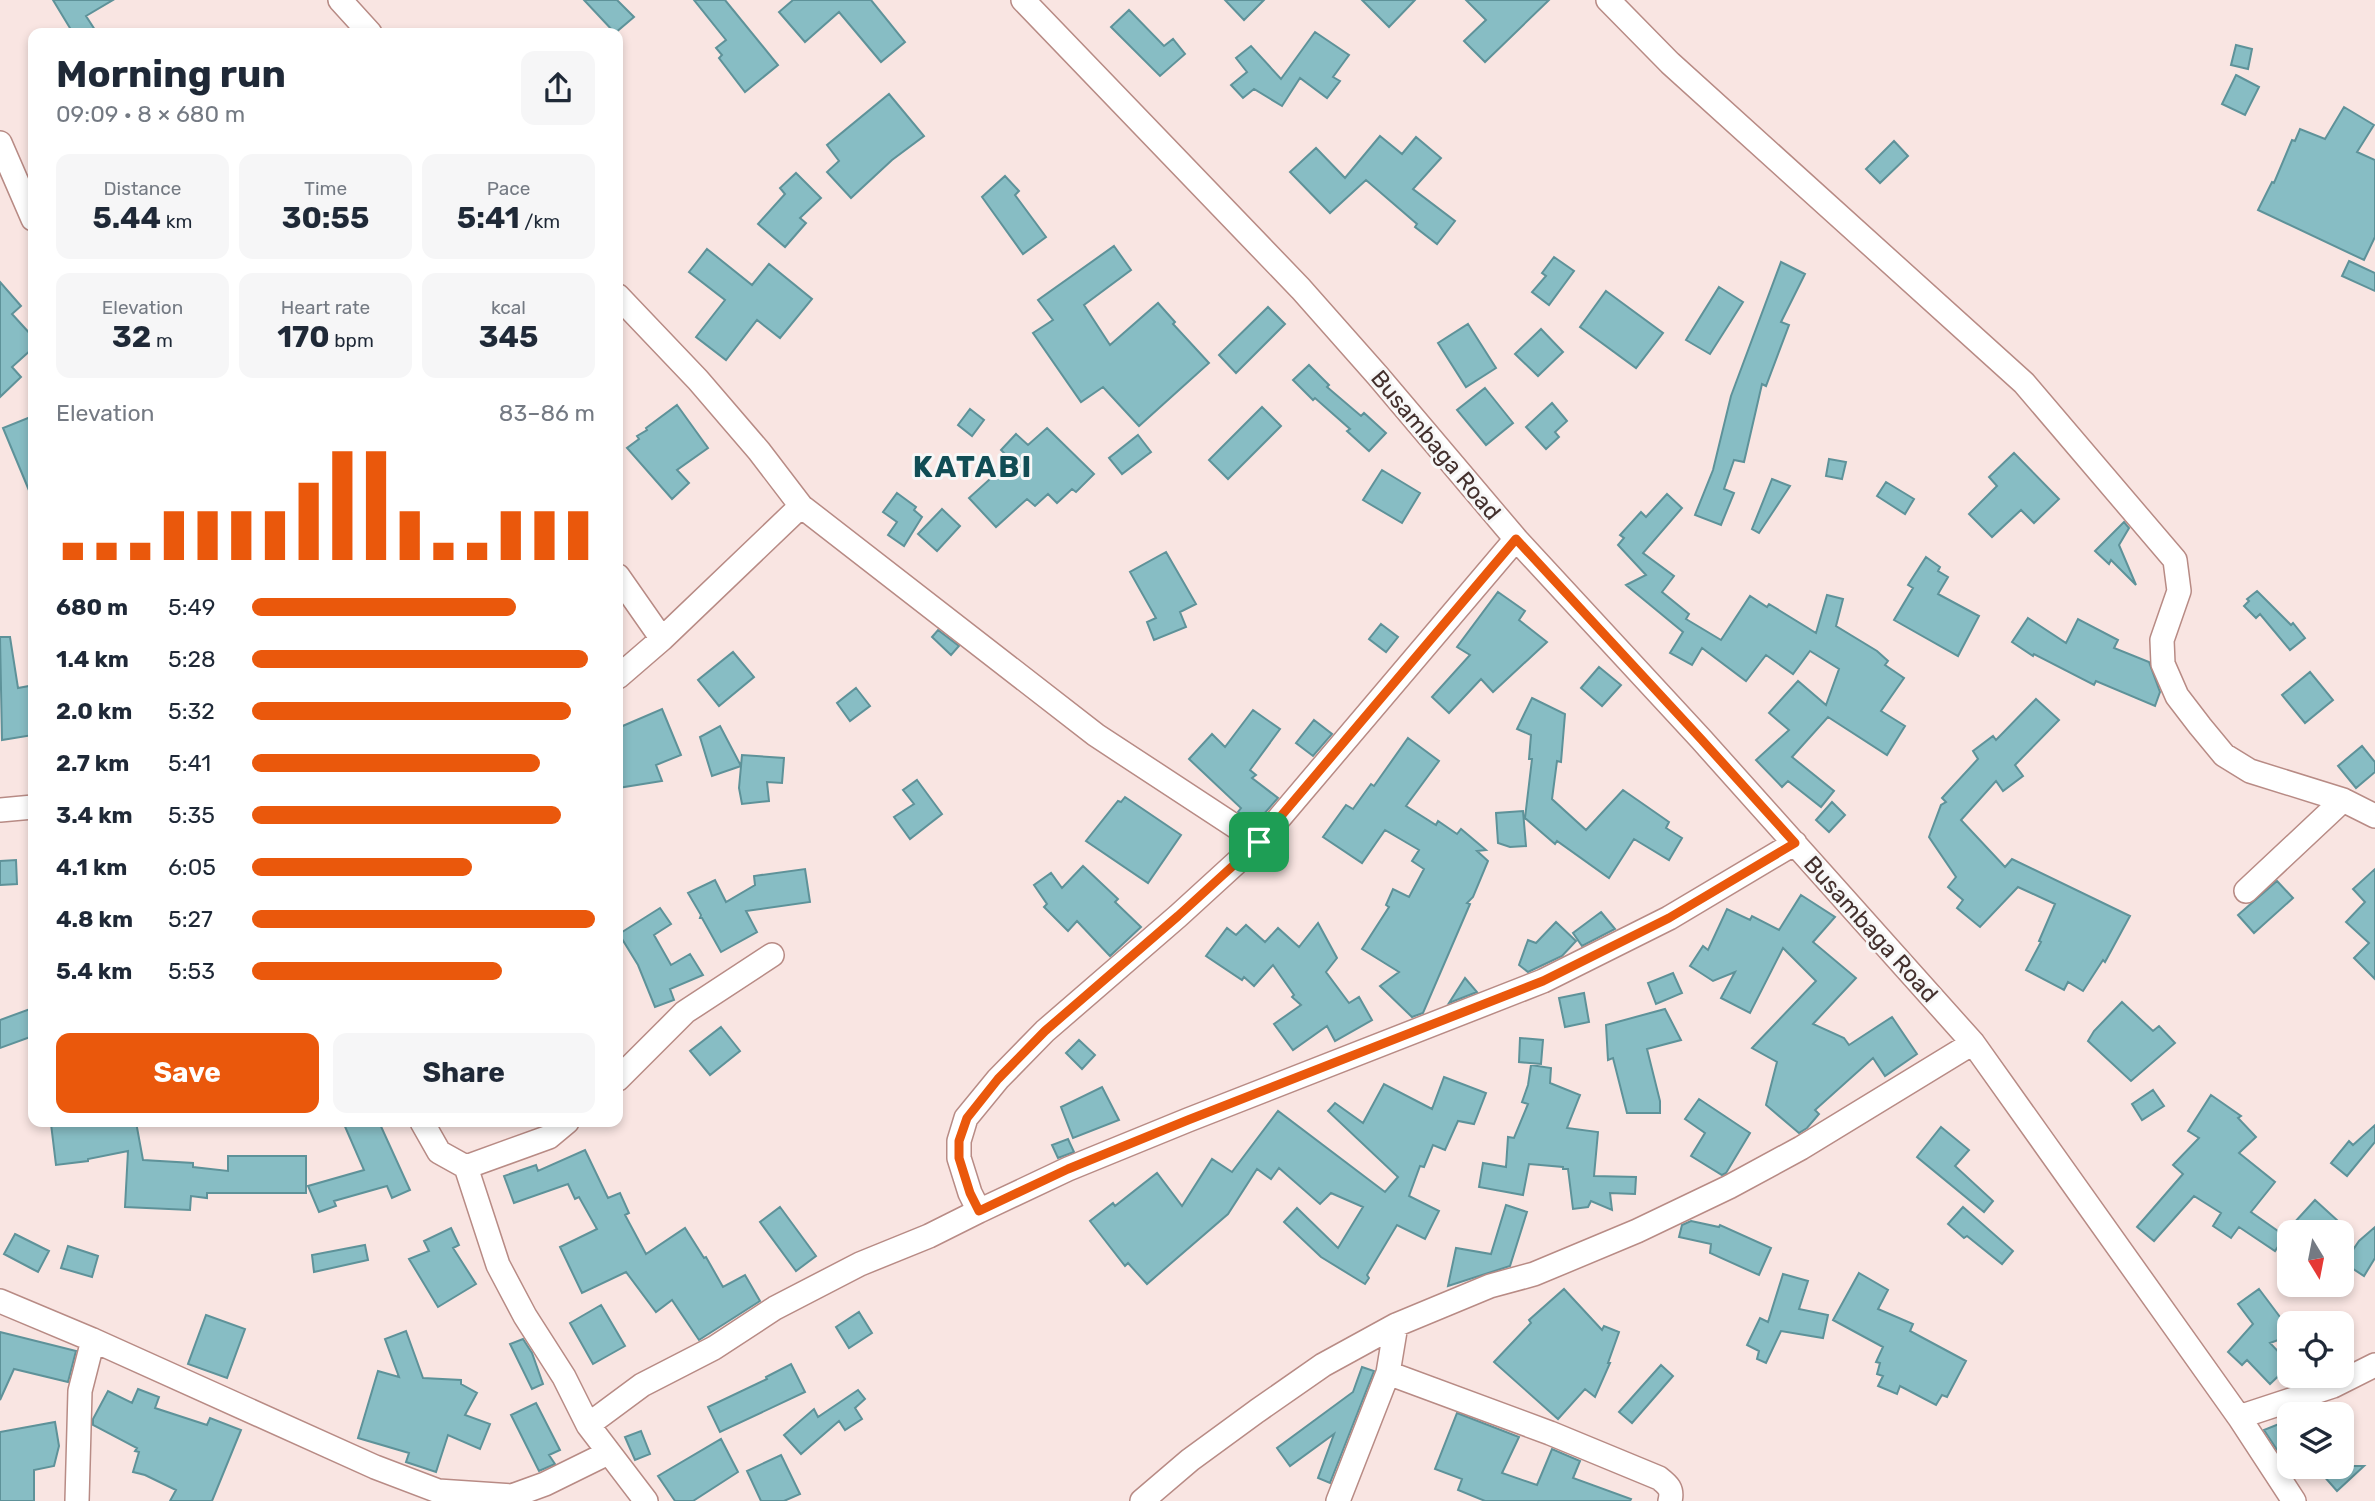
<!DOCTYPE html>
<html lang="en">
<head>
<meta charset="utf-8">
<style>
  :root { --surface:#fff; --page:#f6f6f7; --text:#1f2937; --muted:#747a83; --accent:#ea580c }
  body { margin:0; font-family:Rubik,sans-serif; background:var(--page); color:var(--text); height:100vh; display:flex; flex-direction:column; font-size:26px; white-space:nowrap }
  * { box-sizing:border-box; margin:0 }
  p { font-size:23px; color:var(--muted) }
  .icon { flex:none; width:38px; height:38px; fill:none; stroke:currentColor; stroke-width:2; stroke-linecap:round; stroke-linejoin:round }
  .map { position:relative; flex:1; overflow:hidden }
  .sheet { position:absolute; left:28px; top:28px; width:595px; height:1099px; display:flex; flex-direction:column; background:var(--surface); border-radius:14px; box-shadow:0 4px 10px #0003 }
  .sheet>* { flex:none }
  .needle { width:46px; rotate:170deg }
  .controls { position:absolute; left:2277px; top:1220px; display:grid; gap:14px }
  .controls a { display:grid; place-items:center; width:77px; height:77px; border-radius:14px; background:var(--surface); box-shadow:0 4px 10px #0003; font-size:35px }
  .pin { position:absolute; display:grid; place-items:center; width:60px; height:60px; color:#fff; margin:-30px; border-radius:14px; box-shadow:0 4px 10px #0006 }
  .round { display:grid; place-items:center; flex:none; width:74px; height:74px; border-radius:14px; background:var(--page) }
  .headline { display:flex; align-items:center; justify-content:space-between; height:119px; padding:0 28px }
  h1 { font-size:38px; font-weight:700; line-height:52px }
  .figures { display:grid; grid-template-columns:repeat(3,1fr); gap:10px; height:119px; padding:7px 28px }
  .figures div { display:grid; align-content:center; border-radius:14px; background:var(--page); text-align:center }
  .figures b { font-size:30px; font-weight:700 }
  .figures small { font-size:19px; font-weight:400 }
  .figures p { font-size:19px }
  .chart { height:196px; padding:14px 28px }
  .chart p { display:flex; justify-content:space-between }
  .chart svg { width:100%; height:126px; margin-top:7px; stroke:var(--accent); stroke-width:6 }
  .primary-button { display:flex; gap:14px; margin-top:auto; padding:14px 28px }
  .primary-button a { flex:1; height:80px; border-radius:14px; background:var(--accent); color:#fff; font-size:28px; font-weight:700; line-height:80px; text-align:center }
  .primary-button a+a { background:var(--page); color:var(--text) }
  ul { padding:0 28px; list-style:none; font-size:23px }
  li { display:grid; grid-template-columns:112px 84px 1fr; align-items:center; height:52px }
  li i { height:18px; border-radius:9px; background:var(--accent) }
  .map>svg:first-child { display:block }
  .building { fill:#87bdc4; stroke:#5e9299; stroke-width:2 }
  .lines { fill:none; stroke-linecap:round; stroke-linejoin:round }
  .minor-casing { stroke:#b88b85; stroke-width:26 }
  .minor { stroke:#fff; stroke-width:23 }
  .route-casing { stroke:#fff; stroke-width:14 }
  .route { stroke:#ea580c; stroke-width:9 }
  .labels { text-anchor:middle; stroke-width:6; stroke-linejoin:round; paint-order:stroke }
  .street-label { font-size:23px; fill:#43302d; stroke:#f7f7f7 }
  .district-label { font-size:30px; font-weight:bold; letter-spacing:2px; fill:#114d55; stroke:#f7f7f7 }
</style>
</head>
<body>
<div class="map">
<svg width="2375" height="1501" viewBox="0 0 2375 1501">
  <rect width="100%" height="100%" fill="#f9e5e2"/>
  <path class="building" d="M53,0H113L86,16L97,33H73Z
    M584,0H617L634,17L615,33Z
    M694,0H725L778,65L745,92L719,58L722,55L716,48L726,40Z
    M793,0H871L905,42L881,62L839,12L805,42L779,12Z
    M1225,0H1264L1244,20Z
    M1362,0H1415L1389,27Z
    M1466,0H1549L1485,62L1464,41L1486,20Z
    M1129,10L1164,46L1173,39L1185,54L1160,76L1111,27Z
    M1315,32L1349,55L1333,77L1340,81L1327,98L1300,78L1282,106L1254,89L1243,98L1231,85L1247,72L1236,58L1251,46L1281,79Z
    M2236,45L2252,49L2248,69L2231,65Z
    M2236,75L2259,87L2245,115L2222,104Z
    M889,94L924,136L892,160L851,198L827,172L839,161L827,145Z
    M2344,107L2374,125L2357,152L2375,160V237L2364,260L2258,210L2272,182L2274,183L2292,140L2295,141L2300,129L2325,139Z
    M1380,136L1402,154L1416,137L1441,158L1413,189L1455,221L1437,244L1415,227L1417,224L1366,180L1330,213L1290,172L1316,148L1345,178Z
    M1894,141L1908,156L1880,183L1866,169Z
    M796,173L821,198L800,218L806,223L785,247L758,224L785,194L780,188Z
    M1005,176L1019,191L1015,195L1046,237L1023,254L982,197Z
    M1114,246L1131,270L1084,305L1110,345L1158,303L1175,322L1173,324L1209,363L1139,426L1103,387L1081,402L1033,333L1053,320L1038,300Z
    M707,249L752,285L769,264L812,299L780,338L757,320L726,360L696,337L725,300L689,272Z
    M1554,257L1574,271L1549,305L1532,292L1546,276L1542,273Z
    M2349,261L2375,273V291L2342,276Z
    M1781,262L1805,274L1781,322L1789,325L1766,386L1762,384L1744,462L1734,460L1724,489L1734,493L1721,525L1695,515L1713,470L1731,396Z
    M0,282L21,306L12,314L33,337V348L12,367L21,377L0,397Z
    M1719,287L1743,302L1710,354L1686,340Z
    M1606,291L1663,333L1636,368L1580,327Z
    M1268,307L1285,324L1236,373L1219,355Z
    M1468,324L1496,368L1466,387L1438,343Z
    M1541,329L1563,352L1538,376L1515,354Z
    M1309,365L1329,385L1327,387L1361,416L1364,413L1386,433L1369,451L1347,431L1350,429L1315,398L1313,400L1293,380Z
    M1485,388L1513,423L1486,445L1457,410Z
    M1552,403L1567,421L1555,432L1559,437L1546,449L1526,427Z
    M677,405L708,448L677,470L689,483L672,499L627,448L639,439L637,436L647,430L646,428Z
    M1262,407L1281,426L1228,479L1209,460Z
    M970,409L984,420L972,436L958,425Z
    M33,416V500L3,428Z
    M1047,428L1094,474L1076,492L1072,489L1057,503L1048,494L1035,506L1027,499L996,527L969,498L1011,460L1001,450L1016,434L1028,445Z
    M1138,435L1151,452L1122,474L1109,458Z
    M2014,453L2059,499L2034,523L2021,510L1992,537L1969,514L1997,486L1989,477Z
    M1829,459L1846,462L1842,479L1826,476Z
    M1382,470L1420,493L1402,523L1363,500Z
    M1772,479L1790,486L1759,533L1752,529Z
    M1886,482L1914,499L1905,514L1877,496Z
    M897,493L916,507L914,510L922,517L904,546L888,535L897,522L883,512Z
    M1667,494L1682,508L1643,553L1674,576L1662,592L1689,614L1686,619L1721,640L1750,596L1767,607L1769,604L1816,633L1827,595L1843,599L1836,626L1877,651L1888,661L1885,665L1904,678L1881,711L1905,726L1887,755L1828,717L1792,757L1834,791L1821,807L1788,781L1782,787L1756,760L1789,730L1769,713L1798,681L1826,705L1839,669L1810,651L1793,674L1766,655L1746,681L1702,648L1692,665L1670,653L1683,632L1626,585L1646,575L1618,545L1624,538L1620,535L1641,512L1646,517Z
    M942,509L960,526L937,551L918,534Z
    M2124,522L2129,528L2119,545L2136,585L2111,560L2109,564L2095,551Z
    M1166,552L1196,604L1180,612L1186,627L1154,640L1147,622L1156,618L1130,572Z
    M1926,557L1940,567L1938,571L1948,577L1938,594L1979,616L1958,656L1894,620L1913,588L1908,585Z
    M2257,591L2291,625L2293,623L2305,638L2290,650L2260,614L2256,618L2244,606L2249,601L2247,599Z
    M1498,592L1525,611L1519,620L1547,642L1493,692L1481,679L1449,713L1432,697L1470,655L1457,647Z
    M2028,618L2066,643L2078,619L2118,640L2114,648L2149,662L2160,692L2155,706L2096,681L2094,685L2034,654L2033,656L2012,642Z
    M1381,624L1398,637L1386,652L1369,639Z
    M938,630L959,646L951,655L932,637Z
    M0,637H10L18,688L29,686L33,735L2,740Z
    M733,652L754,677L719,706L698,680Z
    M1599,667L1621,685L1602,706L1581,688Z
    M2310,672L2333,700L2305,723L2282,695Z
    M856,688L870,706L850,721L837,703Z
    M1532,698L1565,714L1561,762L1557,761L1552,799L1586,830L1623,790L1669,822L1666,828L1682,838L1669,860L1634,839L1609,878L1557,841L1555,844L1525,818L1532,759H1529L1531,735L1517,729Z
    M2036,699L2059,720L2015,765L2023,776L2003,791L1996,781L1961,820L2005,867L2012,859L2130,916L2105,962L2103,960L2083,991L2068,982L2064,990L2026,970L2041,942L2039,941L2055,904L2018,887L1980,927L1957,908L1963,900L1948,887L1956,877L1929,837L1941,805L1946,802L1942,798L1978,759L1973,751L1993,736L1996,740Z
    M662,709L681,755L656,765L662,781L618,788V728Z
    M1253,710L1280,729L1250,770L1256,775L1252,778L1278,798L1256,823L1238,812L1241,808L1189,759L1212,734L1225,747Z
    M1314,720L1332,734L1313,756L1296,743Z
    M720,726L741,766L742,755L784,758L782,783L767,782L769,801L742,804L739,788L741,766L712,776L700,737Z
    M1408,738L1439,761L1406,806L1436,825L1438,821L1457,834L1461,829L1486,850L1477,851L1488,861L1473,897L1467,903L1470,904L1423,1013L1412,1017L1380,986L1399,972L1362,949L1389,907L1386,905L1393,889L1409,897L1424,869L1412,861L1419,850L1385,830L1362,863L1323,837L1346,805L1353,809L1371,784L1374,786Z
    M2362,746L2375,762V772L2356,788L2338,766Z
    M917,780L942,814L910,839L894,817L914,804L903,790Z
    M1125,797L1181,835L1148,883L1086,841L1118,801L1121,802Z
    M1832,802L1845,815L1829,832L1816,820Z
    M1523,811L1526,846L1510,847L1498,843L1496,813Z
    M16,860L17,884L0,885V861Z
    M1083,866L1118,899L1115,902L1141,927L1110,956L1077,921L1068,931L1044,907L1047,904L1034,885L1051,873L1062,888Z
    M805,869L810,902L746,911L757,932L721,952L702,918H700L701,915L688,893L715,880L726,902L755,885L754,876Z
    M2375,869V979L2354,958L2369,943L2346,922L2365,902L2353,889Z
    M2277,881L2293,898L2254,933L2238,915Z
    M1801,895L1835,917L1813,942L1856,978L1813,1024L1844,1038L1849,1045L1892,1017L1917,1054L1885,1076L1873,1058L1815,1110L1819,1114L1807,1128L1799,1133L1766,1105L1777,1062L1752,1048L1816,981L1783,948L1750,1013L1721,998L1735,972L1713,981L1690,966L1703,946L1708,950L1727,909L1750,920L1752,916L1779,930Z
    M660,908L671,924L654,935L671,965L690,954L703,975L670,989L674,1000L655,1007L638,965L619,934Z
    M1601,912L1615,929L1582,946L1573,933Z
    M1556,922L1576,941L1562,956L1528,972L1519,965L1528,940L1536,943Z
    M1318,923L1337,958L1326,972L1349,1003L1359,997L1372,1020L1335,1041L1327,1026L1293,1050L1274,1024L1301,1005L1292,997L1294,995L1273,965L1254,986L1244,977L1242,980L1206,956L1227,928L1236,935L1246,925L1265,942L1278,928L1299,947Z
    M1673,973L1682,993L1656,1004L1648,983Z
    M1465,978L1477,992L1449,1003Z
    M1584,993L1589,1022L1565,1027L1559,998Z
    M2122,1002L2153,1031L2159,1026L2175,1043L2131,1081L2088,1041L2094,1031Z
    M30,1009L33,1019V1036L0,1048V1020Z
    M1665,1009L1681,1040L1647,1049L1660,1101V1113H1627L1613,1058L1608,1060L1606,1025Z
    M721,1027L740,1051L710,1075L690,1051Z
    M1520,1038L1543,1040L1541,1064L1519,1062Z
    M1079,1040L1095,1055L1082,1069L1066,1053Z
    M1531,1065L1551,1068L1550,1083L1580,1095L1567,1128L1598,1132L1594,1176L1636,1177L1635,1194L1610,1193L1612,1210L1591,1201L1588,1207L1573,1209L1568,1169H1563V1167L1529,1164L1523,1195L1479,1187L1483,1163L1506,1167L1508,1137L1514,1138L1528,1104L1522,1102L1528,1085Z
    M1444,1077L1486,1093L1474,1124L1458,1121L1445,1150L1433,1145L1424,1167L1420,1166L1409,1196L1439,1211L1425,1239L1397,1225L1367,1275L1369,1278L1365,1284L1321,1257L1284,1222L1297,1208L1338,1248L1363,1207L1331,1193L1320,1204L1279,1168L1271,1179L1257,1169L1228,1214L1147,1284L1128,1263L1125,1266L1090,1221L1113,1203L1115,1206L1157,1173L1182,1206L1212,1159L1232,1172L1278,1111L1385,1192L1398,1177L1328,1111L1335,1103L1363,1123L1384,1084L1432,1109Z
    M1102,1087L1119,1120L1073,1138L1061,1107Z
    M2153,1090L2164,1106L2142,1120L2132,1104Z
    M2211,1095L2241,1116L2238,1118L2256,1137L2239,1153L2275,1182L2251,1212L2285,1236L2275,1251L2239,1227L2231,1238L2213,1226L2221,1213L2194,1196L2154,1241L2137,1227L2183,1174L2173,1165L2199,1138L2188,1131Z
    M1699,1099L1750,1133L1726,1173L1722,1175L1691,1156L1705,1133L1685,1119Z
    M72,1122H136L143,1160L193,1163V1167L228,1171V1156H306V1193H207V1198L191,1196L190,1210L125,1207L128,1151L88,1159V1161L56,1165L51,1124Z
    M343,1122H379L410,1190L392,1198L387,1186L334,1201L336,1206L319,1212L308,1186L364,1170Z
    M2375,1125V1142L2347,1176L2331,1163L2349,1141L2353,1145Z
    M1941,1127L1969,1150L1955,1166L1993,1201L1984,1212L1917,1157Z
    M1068,1139L1074,1152L1058,1158L1052,1145Z
    M585,1150L608,1198L620,1193L629,1213L625,1215L646,1254L685,1228L704,1258L706,1257L723,1287L745,1275L760,1301L699,1340L672,1300L656,1312L626,1272L582,1293L560,1247L597,1229L579,1197L575,1199L568,1184L514,1203L504,1176L536,1165L538,1171Z
    M2315,1200L2350,1232H2304L2294,1223Z
    M1506,1205L1527,1212L1510,1266L1448,1286L1456,1248L1491,1254Z
    M780,1207L816,1256L796,1271L760,1222Z
    M1963,1207L2013,1251L2002,1264L1967,1236L1964,1238L1948,1224Z
    M1691,1221L1719,1227L1720,1225L1771,1248L1759,1275L1710,1253L1711,1244L1679,1237L1682,1225Z
    M2375,1227V1258L2364,1276L2344,1263L2359,1241Z
    M451,1228L459,1245L453,1248L476,1284L438,1307L409,1259L429,1251L424,1241Z
    M15,1234L49,1251L38,1272L4,1254Z
    M365,1245L368,1260L314,1272L312,1255Z
    M68,1246L98,1256L92,1277L61,1268Z
    M1859,1273L1888,1290L1878,1309L1913,1324L1910,1331L1966,1361L1947,1397L1942,1395L1936,1405L1900,1386L1897,1394L1878,1386L1883,1376L1877,1374L1880,1363L1876,1362L1883,1347L1833,1320Z
    M1783,1274L1808,1281L1799,1309L1828,1315L1823,1338L1781,1331L1766,1363L1757,1359L1759,1351L1747,1345L1760,1318L1768,1322Z
    M1564,1289L1602,1330L1604,1326L1619,1332L1608,1363H1610L1595,1397L1585,1389L1558,1419L1494,1362L1531,1323L1529,1320Z
    M2259,1289L2289,1329V1336L2270,1343L2289,1363V1366L2270,1384L2247,1360L2242,1365L2228,1352L2253,1324L2238,1304Z
    M601,1305L625,1346L593,1364L570,1323Z
    M859,1312L872,1333L849,1348L836,1327Z
    M206,1315L245,1329L227,1378L188,1364Z
    M406,1331L423,1378L461,1380V1384L477,1393L465,1415L490,1424L480,1449L448,1435L436,1472L406,1462L409,1453L358,1438L378,1371L399,1377L385,1339Z
    M0,1332L76,1351L68,1382L14,1369L0,1400Z
    M523,1339L532,1353L543,1384L532,1389L510,1344Z
    M791,1364L805,1392L720,1432L708,1407L767,1379L766,1377Z
    M1661,1365L1673,1376L1632,1423L1619,1412Z
    M1362,1367L1374,1371L1330,1483L1318,1478L1334,1434L1290,1466L1277,1448L1353,1392Z
    M138,1389L159,1397L155,1408L207,1425L210,1418L241,1430L212,1501H170L176,1490L145,1475L133,1472L139,1452L135,1451L137,1448L93,1425V1419L108,1391L132,1403Z
    M858,1390L865,1399L855,1408L862,1419L845,1430L839,1421L801,1454L784,1435L814,1409L818,1417Z
    M536,1403L560,1450L549,1455L555,1464L539,1471L511,1415Z
    M1457,1413L1519,1437L1502,1473L1537,1485L1552,1449L1580,1461L1573,1478L1631,1499L1630,1501H1485L1458,1490L1462,1479L1435,1469Z
    M2289,1420V1468L2264,1430Z
    M55,1422L59,1446L54,1466L34,1470V1501H0V1432Z
    M641,1431L650,1454L635,1460L625,1437Z
    M721,1439L738,1472L693,1501H675L658,1476Z
    M781,1455L800,1494L784,1501H761L747,1471Z
    M2315,1466H2364L2337,1491Z"/>
  <g class="lines">
    <g class="minor-casing">
      <path id="minor" d="M340,0L370,33
        M1023,0L1301,289L1378,376L1516,539L1701,739L1973,1043L2239,1417L2294,1501
        M1608,0L1670,63L2024,383L2175,560L2179,591L2162,640L2163,664L2177,696L2200,726L2224,755L2250,771L2343,800L2375,816
        M0,143L33,219
        M618,296L698,380L759,451L801,506L1096,735L1259,842
        M618,576L662,639
        M618,677L662,639L801,506
        M0,810L33,807
        M2246,891L2343,800
        M618,1079L685,1012L772,955
        M422,1122L439,1152L466,1167L498,1265L525,1316L564,1377L588,1425L646,1501
        M466,1167L549,1137L567,1122
        M979,1211L1068,1169L1188,1120L1543,981L1669,918L1795,843
        M0,1301L93,1340L375,1467L438,1491L512,1496L545,1484L608,1453
        M1388,1373L1550,1433L1659,1478C1668,1485 1673,1489 1670,1501
        M2239,1417L2333,1386L2375,1365
        M588,1425L642,1385L714,1348L775,1308L860,1264L929,1236L979,1211L970,1193L959,1158V1141L966,1118L998,1079L1045,1031L1178,916L1259,842L1516,539
        M77,1501L80,1391L93,1340
        M1142,1501L1190,1460L1257,1411L1323,1365L1396,1325L1490,1286L1534,1274L1637,1231L1729,1187L1801,1148L1973,1043
        M1338,1501L1388,1373L1396,1325"/>
    </g>
    <use href="#minor" class="minor"/>
  </g>
  <g class="lines">
    <g class="route-casing">
      <path id="route" d="M1516,539L1701,739L1795,843L1669,918L1543,981L1188,1120L1068,1169L979,1211L970,1193L959,1158V1141L967,1118L998,1079L1045,1031L1178,916L1259,842Z"/>
    </g>
    <use href="#route" class="route"/>
  </g>
  <g class="labels">
    <g class="street-label">
      <text transform="translate(1436 445) rotate(50)" y="8">Busambaga Road</text>
      <text transform="translate(1871 929) rotate(48)" y="8">Busambaga Road</text>
    </g>
    <g class="district-label">
      <text x="973" y="477">KATABI</text>
    </g>
  </g>
</svg>
<div class="controls">
<a><svg class="needle" viewBox="-14 -14 28 28"><path d="M0-13l5 13h-10z" fill="#e53935"/><path d="M0 13l5-13h-10z" fill="#747a83"/></svg></a>
<a><svg class="icon" aria-label="locate" viewBox="0 0 24 24"><circle cx="12" cy="12" r="6"/><path d="M12 2v4M12 18v4M2 12h4M18 12h4"/></svg></a>
<a><svg class="icon" aria-label="layers" viewBox="0 0 24 24"><path d="M12 4l9 5-9 5-9-5zM3 14l9 5 9-5"/></svg></a>
</div>
<div class="pin" style="left:1259px;top:842px;background:#1e9e55"><svg class="icon" aria-label="arrive" viewBox="0 0 24 24"><path d="M6 21V4h12l-3 4 3 4H6"/></svg></div>
<section class="sheet">
<div class="headline"><div><h1>Morning run</h1><p>09:09 · 8 × 680 m</p></div><a class="round"><svg class="icon" aria-label="share" viewBox="0 0 24 24"><path d="M12 15V3M7 8l5-5 5 5M5 13v7h14v-7"/></svg></a></div>
<div class="figures">
<div><p>Distance</p><b>5.44<small> km</small></b></div>
<div><p>Time</p><b>30:55</b></div>
<div><p>Pace</p><b>5:41<small> /km</small></b></div>
</div>
<div class="figures">
<div><p>Elevation</p><b>32<small> m</small></b></div>
<div><p>Heart rate</p><b>170<small> bpm</small></b></div>
<div><p>kcal</p><b>345</b></div>
</div>
<div class="chart"><p><span>Elevation</span>83–86 m</p>
<svg viewBox="0 0 160 44" preserveAspectRatio="none"><path d="M5 44V38M15 44V38M25 44V38M35 44V27M45 44V27M55 44V27M65 44V27M75 44V17M85 44V6M95 44V6M105 44V27M115 44V38M125 44V38M135 44V27M145 44V27M155 44V27"/></svg>
</div>
<ul>
<li><b>680 m</b>5:49<i style="width:77%"></i></li>
<li><b>1.4 km</b>5:28<i style="width:98%"></i></li>
<li><b>2.0 km</b>5:32<i style="width:93%"></i></li>
<li><b>2.7 km</b>5:41<i style="width:84%"></i></li>
<li><b>3.4 km</b>5:35<i style="width:90%"></i></li>
<li><b>4.1 km</b>6:05<i style="width:64%"></i></li>
<li><b>4.8 km</b>5:27<i style="width:100%"></i></li>
<li><b>5.4 km</b>5:53<i style="width:73%"></i></li>
</ul>
<div class="primary-button"><a>Save</a><a>Share</a></div>
</section>
</div>
</body>
</html>
